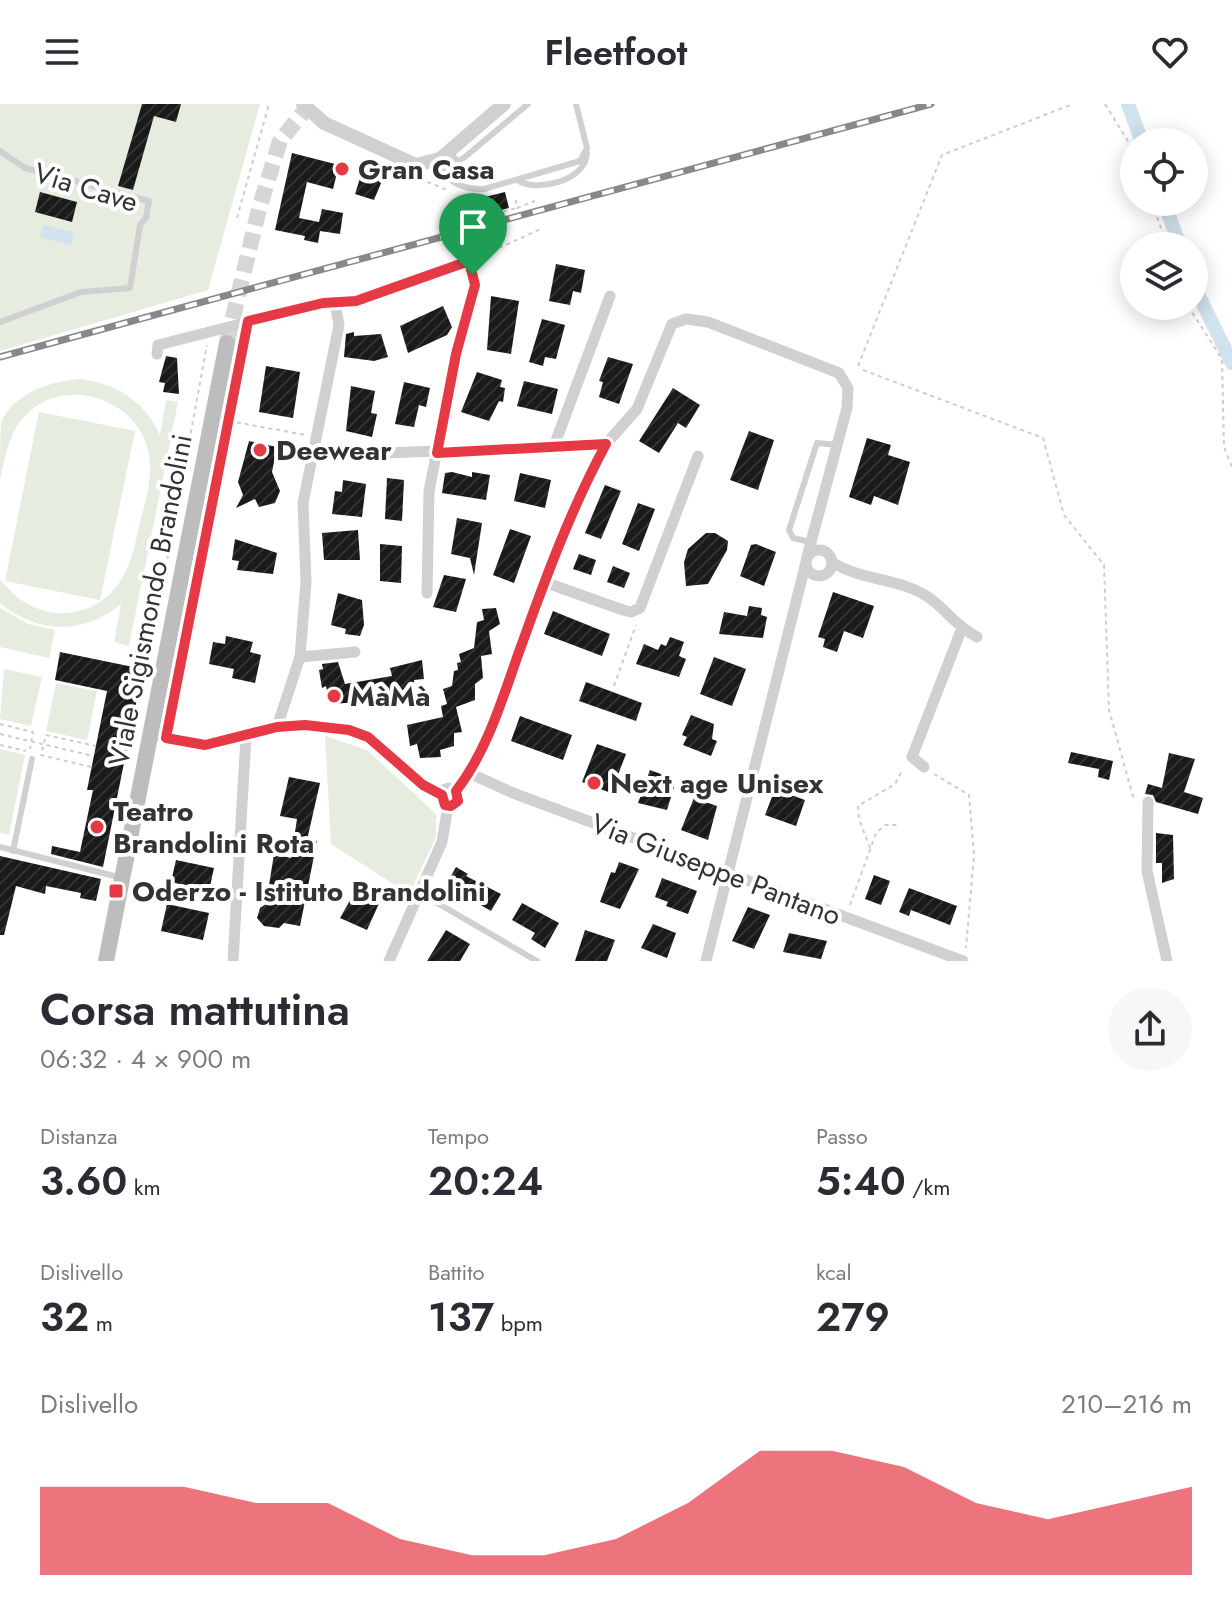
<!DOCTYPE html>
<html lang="it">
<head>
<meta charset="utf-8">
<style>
  :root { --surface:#fff; --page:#f7f7f7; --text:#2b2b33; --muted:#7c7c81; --accent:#e63946 }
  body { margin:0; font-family:Jost,sans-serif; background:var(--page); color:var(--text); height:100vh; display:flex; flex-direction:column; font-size:30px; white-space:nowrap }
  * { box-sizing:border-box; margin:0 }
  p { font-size:26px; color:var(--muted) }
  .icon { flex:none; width:44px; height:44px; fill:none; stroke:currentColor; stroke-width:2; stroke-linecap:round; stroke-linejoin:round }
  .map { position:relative; height:857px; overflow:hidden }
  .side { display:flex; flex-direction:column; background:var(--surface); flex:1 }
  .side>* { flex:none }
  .tools { position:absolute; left:1120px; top:24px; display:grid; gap:16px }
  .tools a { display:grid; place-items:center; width:88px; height:88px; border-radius:50%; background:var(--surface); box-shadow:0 4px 20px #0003; font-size:40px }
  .pin { position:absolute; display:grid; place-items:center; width:68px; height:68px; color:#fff; margin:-82px -34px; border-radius:50% 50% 50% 0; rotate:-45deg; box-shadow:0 0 8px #0007 }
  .pin .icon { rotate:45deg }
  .round { display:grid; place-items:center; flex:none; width:84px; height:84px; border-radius:42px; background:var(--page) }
  .head { display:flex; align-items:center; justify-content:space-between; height:136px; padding:0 40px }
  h1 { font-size:44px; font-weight:600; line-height:60px }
  .metrics { display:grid; grid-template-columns:repeat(3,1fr); gap:12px; height:136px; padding:8px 40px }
  .metrics div { display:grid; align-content:center }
  .metrics b { font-size:40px; font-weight:600 }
  .metrics small { font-size:22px; font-weight:400 }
  .metrics p { font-size:22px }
  .chart { height:224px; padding:16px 40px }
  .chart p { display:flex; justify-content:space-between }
  .chart svg { width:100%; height:144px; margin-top:8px; fill:var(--accent); opacity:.7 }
  header { display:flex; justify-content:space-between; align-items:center; height:104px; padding:0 40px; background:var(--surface); font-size:36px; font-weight:600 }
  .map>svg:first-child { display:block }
  .park { fill:#e6ecdf }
  .water { fill:#cfe2ee }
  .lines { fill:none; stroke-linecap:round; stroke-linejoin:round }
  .canal { stroke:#cfe2ee; stroke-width:14 }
  .building { fill:url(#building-hatch) }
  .secondary-tunnel { stroke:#d6d6d6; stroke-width:16; stroke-dasharray:16 8; stroke-linecap:butt }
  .path { stroke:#cdcdcd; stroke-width:2; stroke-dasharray:4 4; stroke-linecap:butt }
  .service { stroke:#d0d0d0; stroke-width:6 }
  .minor { stroke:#d0d0d0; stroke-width:11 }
  .tertiary { stroke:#d0d0d0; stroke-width:14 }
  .secondary { stroke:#bdbdbd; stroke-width:16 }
  .rail-casing { stroke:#888; stroke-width:7 }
  .rail { stroke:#fff; stroke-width:4; stroke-dasharray:12; stroke-linecap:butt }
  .route-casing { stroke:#fff; stroke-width:16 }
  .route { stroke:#e63946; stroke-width:10 }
  .poi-dot { fill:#e63946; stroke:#fff; stroke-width:3 }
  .labels { text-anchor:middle; stroke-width:8; stroke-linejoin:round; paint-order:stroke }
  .poi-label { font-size:28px; font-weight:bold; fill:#333; stroke:#fff; text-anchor:start }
  .street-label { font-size:28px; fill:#333; stroke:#fff }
</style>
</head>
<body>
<header><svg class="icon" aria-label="menu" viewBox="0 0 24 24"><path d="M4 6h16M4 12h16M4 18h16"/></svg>Fleetfoot<svg class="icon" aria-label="heart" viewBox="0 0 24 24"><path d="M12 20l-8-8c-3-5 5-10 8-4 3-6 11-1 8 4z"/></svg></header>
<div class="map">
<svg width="1232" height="857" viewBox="0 0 1232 857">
  <defs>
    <pattern id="building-hatch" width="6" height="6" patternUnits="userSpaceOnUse" patternTransform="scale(2)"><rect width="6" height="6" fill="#1a1a1a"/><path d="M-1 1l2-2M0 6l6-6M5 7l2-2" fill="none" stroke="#333"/></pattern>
  </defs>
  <rect width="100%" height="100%" fill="#fff"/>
  <path class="park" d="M0,0H260L208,186L0,247Z
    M80,275C117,279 144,297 160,331L166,296L178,298L129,542L114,538L121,500C84,531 37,530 0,499V475C18,500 48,515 79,507C115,498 129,468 136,436C141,411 152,383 150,358C146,296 64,267 23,314C8,332 5,354 0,376C0,359 0,335 1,319C13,289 51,277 80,275Z
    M39,308L135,327L100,496L5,477Z
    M0,504L28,520L55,526L49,554L0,543Z
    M4,565L42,573L31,622L0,615Z
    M56,579L97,587L87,636L46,627Z
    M325,632L367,646L436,710V733L409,790L331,740Z
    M0,645L25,651L9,731L0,729Z"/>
  <path class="water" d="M43,121L74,128L71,141L40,133Z"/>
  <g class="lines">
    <path class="canal" d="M1128,0L1142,38
      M1164,98L1180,142
      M1194,182L1232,259"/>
  </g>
  <path class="building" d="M142,0H181L176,18L154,12L133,86L118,82Z
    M292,49L339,61L333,85L307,78L299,114L319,118L322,105L343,109L340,130L320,127L318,139L304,136L305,132L275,126Z
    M363,65L384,72L374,96L355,90Z
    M40,88L77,98L72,118L35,108Z
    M505,88L509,104L473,113L469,97Z
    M556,160L585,166L581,189L573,187L570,201L549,197Z
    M491,192L519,197L511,250L487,246Z
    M443,202L452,223L447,231L408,249L400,222Z
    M542,215L565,221L556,255L545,253L543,262L529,258Z
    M354,228V232L381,230L388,253L374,257L344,253L346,230Z
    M166,252L177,254L179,290L163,288L165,279L159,278Z
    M608,253L633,260L619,300L599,293L603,278L599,277Z
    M266,262L300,268L293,314L259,308Z
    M477,268L502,276L500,283L505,284L503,298L499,297L489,317L461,308Z
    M524,277L558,285L552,310L517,302Z
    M404,278L430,284L426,303L419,301L414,323L395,320Z
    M351,282L375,287L371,309L377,310L372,333L346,327Z
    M673,284L700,301L686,324L678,319L659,349L639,337Z
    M749,327L774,336L758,386L730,376Z
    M867,334L891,341L888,351L910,358L898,401L874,392L871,401L849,393Z
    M249,337L277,343L272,368L280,387L275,399L259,403L255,395L236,404L243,391L238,378Z
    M452,368L472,373V368L490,371L486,396L442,389L445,369Z
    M520,369L551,376L545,404L514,397Z
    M387,374L404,376L402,417L385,415Z
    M343,376L366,380L362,413L332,410L335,387L342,388Z
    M605,381L621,387L601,435L585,429Z
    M638,399L655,405L639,447L622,440Z
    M457,414L482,419L474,471L470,454L451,450Z
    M510,425L531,432L514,479L493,471Z
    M358,426L360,456H324L322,429Z
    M706,429H715L728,437L727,446L708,480L686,482L684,458L688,445Z
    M235,435L277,449L273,470L237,466L239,457L232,456Z
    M380,440L402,442L401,479L380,477Z
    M756,440L776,448L764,482L740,472L751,441Z
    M579,450L596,456L591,471L573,465Z
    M613,462L630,469L624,484L607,478Z
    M444,471L466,475L456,508L433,503Z
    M833,488L874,502L863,534L844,527L837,548L823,543L825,535L818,533Z
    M338,489L362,496L364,521L360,532L345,530L346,525L331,521Z
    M749,502L762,504L761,511L767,513L763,534L719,530L724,508L747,512Z
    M496,504L500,520L489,527L492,550L481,552L483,574L475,580V596L456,603L462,628L454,629V642L440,646L441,653L420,654L417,640L410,642L407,621L443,613L441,602L447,600L443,585L452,582L454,567L458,566L457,559L461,558L459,550L474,544L477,518L484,516L482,505Z
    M553,507L610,530L602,552L544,530Z
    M226,532L253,538L250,548L261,551L255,579L232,574L234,565L209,560L213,538L225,540Z
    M670,533L684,538L679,552L686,555L679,573L636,560L644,540L658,546L661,540L666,542Z
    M60,548L143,565L103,763L51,750L52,742L80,748L93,686H87L107,587L55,576Z
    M714,553L746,565L732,602L700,590Z
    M422,556L424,575L414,576V581L405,586L378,591L379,597L329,600L326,582L322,584L319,566L323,565L322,560L338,558L345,580L392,572L390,564Z
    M586,578L642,599L636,617L579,597Z
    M691,611L714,620L712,635L717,637L711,652L683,641L687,633L682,631Z
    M520,612L572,631L563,656L511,637Z
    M597,640L626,650L611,689L582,678Z
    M1071,648L1113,657L1109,676L1098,673L1099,665L1068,659Z
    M1169,649L1195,655L1184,688L1203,694L1198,710L1156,698L1153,691L1145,690L1148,680L1162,684Z
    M650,666L669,673L668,677L675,680L667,706L638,699Z
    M289,673L320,679L307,736L317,737L300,822L284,819L279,824L264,822L257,814L260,804L266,800L274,750L291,754L297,715L280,712Z
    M775,685L805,696L796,722L765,711Z
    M694,694L717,702L708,736L681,726Z
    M1156,729L1173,731L1174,775L1162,779V759H1156Z
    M0,752L101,775L96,797L80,794L81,789L46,782L45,790L16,782L4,831H0Z
    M176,756L214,764L209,787L171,778Z
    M619,758L639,765L620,805L600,798L611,768L615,769Z
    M456,763L468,770L466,772L501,790L491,807L446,781Z
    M874,771L890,777L881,801L865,795Z
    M662,774L697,787L688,810L666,802L668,798L655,793Z
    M357,784L381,795L367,826L340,814Z
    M909,784L957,802L950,821L911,806L909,812L899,808Z
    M522,799L559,819L545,844L531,835L535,829L512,816Z
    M167,800L209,809L203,836L161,827Z
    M748,803L770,811L754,845L732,837Z
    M653,820L676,829L667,854L641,844Z
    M446,826L470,840L460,857H427Z
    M585,826L615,836L607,857H575Z
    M789,829L827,837L821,855L783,848Z"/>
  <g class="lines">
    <path class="secondary-tunnel" d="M227,238L259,105L280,37L310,0"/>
    <path class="path" d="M1105,0L1134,47
      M420,75L447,86
      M466,92L472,115L517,104
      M516,96L517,104L535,97
      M1152,98L1167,142
      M237,114L269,0
      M470,157L541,125
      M348,198L469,157
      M1188,202L1222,255L1224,343L1232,363
      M858,262L942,51L1073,0
      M863,266L1043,334L1064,411L1104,461L1109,606L1134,696
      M229,317L306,331
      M178,395L186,367
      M147,565L207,241
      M614,582L636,521
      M170,612L245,230
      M0,620L33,628L30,645
      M0,630L93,652
      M0,641L26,647
      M91,663L41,651L46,631L96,642
      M934,670L969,691L974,751L966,844
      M870,744L859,715L858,702L895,680L902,667
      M850,801L876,729L885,721H900"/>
    <path class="service" d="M0,47L25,64L149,97L146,114L140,121L130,184L81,188L0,218
      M448,48L458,57L465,53L528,0
      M437,56C447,79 460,85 484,85L580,57L587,44L576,0
      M517,76C536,89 586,77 587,49
      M810,438L793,434L789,426L817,339L838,341
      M0,743L122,774
      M13,747L32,655
      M420,789L537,857"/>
    <path class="minor" d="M157,250L158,241L323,199L335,200L339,221L303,399L306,478L300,553L277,623
      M554,342L610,192
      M313,352L606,340
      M806 459a13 13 0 1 1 26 0a13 13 0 1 1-26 0Z
      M832,458C861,477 900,474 928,493C945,504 954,521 977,533
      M544,478L623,506L631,508L640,504L698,352
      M427,489L429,387L456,250L475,181L473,171
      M300,553L355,548
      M150,630L205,641L277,623L305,621L349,626L368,633L423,681L442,691
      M924,663L912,653L962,524
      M469,669L513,689L963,857
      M441 693a9 9 0 1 1 18 0a9 9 0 1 1-18 0Z
      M456,687L472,666L488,633L570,413L606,340L637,305L672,220L686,215L708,218L839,269L848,284L847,304L807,453
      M1148,698L1147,767L1167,857
      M233,857L246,632
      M389,857L442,738L448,702
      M706,857L806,458"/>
    <path class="tertiary" d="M303,0L324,19L416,61L440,55L504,0"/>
    <path class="secondary" d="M106,857L227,239"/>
    <g class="rail-casing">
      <path id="rail" d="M0,253L931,0"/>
    </g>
    <use href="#rail" class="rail"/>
  </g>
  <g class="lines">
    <g class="route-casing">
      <path id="route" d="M469,157L475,181L456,250L437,349L606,340C572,403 547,470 523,537C504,588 490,643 456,687L458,697L451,702L445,701L442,691L423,681L368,633L349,626L305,621L277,623L205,641L166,634L248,217L323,199L356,197Z"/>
    </g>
    <use href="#route" class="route"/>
  </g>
  <g class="poi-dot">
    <circle cx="342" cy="65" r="8"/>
    <circle cx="260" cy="346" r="8"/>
    <circle cx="334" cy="592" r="8"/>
    <circle cx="594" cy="679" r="8"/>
    <circle cx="97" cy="723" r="8"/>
    <rect x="108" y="779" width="16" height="16" rx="4"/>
  </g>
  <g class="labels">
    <g class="poi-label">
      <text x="358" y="75">Gran Casa</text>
      <text x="276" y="356">Deewear</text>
      <text x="350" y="602">MàMà</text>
      <text x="610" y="689">Next age Unisex</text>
      <text x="113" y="717">Teatro<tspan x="113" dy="32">Brandolini Rota</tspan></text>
      <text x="132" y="797">Oderzo - Istituto Brandolini</text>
    </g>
    <g class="street-label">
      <text transform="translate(86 83) rotate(17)" y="10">Via Cave</text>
      <text transform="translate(150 496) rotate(-79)" y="10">Viale Sigismondo Brandolini</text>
      <text transform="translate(716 765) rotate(21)" y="10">Via Giuseppe Pantano</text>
    </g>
  </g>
</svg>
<div class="tools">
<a><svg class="icon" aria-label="locate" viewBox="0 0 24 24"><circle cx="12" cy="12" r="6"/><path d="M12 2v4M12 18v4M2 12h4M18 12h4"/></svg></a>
<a><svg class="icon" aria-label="layers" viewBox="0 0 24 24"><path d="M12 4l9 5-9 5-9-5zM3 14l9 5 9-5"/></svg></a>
</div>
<div class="pin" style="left:473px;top:171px;background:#1e9e55"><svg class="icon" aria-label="arrive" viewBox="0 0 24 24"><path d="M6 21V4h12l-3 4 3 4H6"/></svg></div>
</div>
<section class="side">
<div class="head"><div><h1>Corsa mattutina</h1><p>06:32 · 4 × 900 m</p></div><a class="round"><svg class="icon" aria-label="share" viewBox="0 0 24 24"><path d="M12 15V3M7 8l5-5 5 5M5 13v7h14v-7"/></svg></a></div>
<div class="metrics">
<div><p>Distanza</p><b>3.60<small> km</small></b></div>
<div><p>Tempo</p><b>20:24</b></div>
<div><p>Passo</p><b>5:40<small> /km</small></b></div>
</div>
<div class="metrics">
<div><p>Dislivello</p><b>32<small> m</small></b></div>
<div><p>Battito</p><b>137<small> bpm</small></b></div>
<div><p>kcal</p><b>279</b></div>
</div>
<div class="chart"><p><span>Dislivello</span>210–216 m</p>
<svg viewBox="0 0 160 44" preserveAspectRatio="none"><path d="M0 44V17L10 17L20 17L30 22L40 22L50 33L60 38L70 38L80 33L90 22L100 6L110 6L120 11L130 22L140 27L150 22L160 17V44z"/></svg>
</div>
</section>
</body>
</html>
